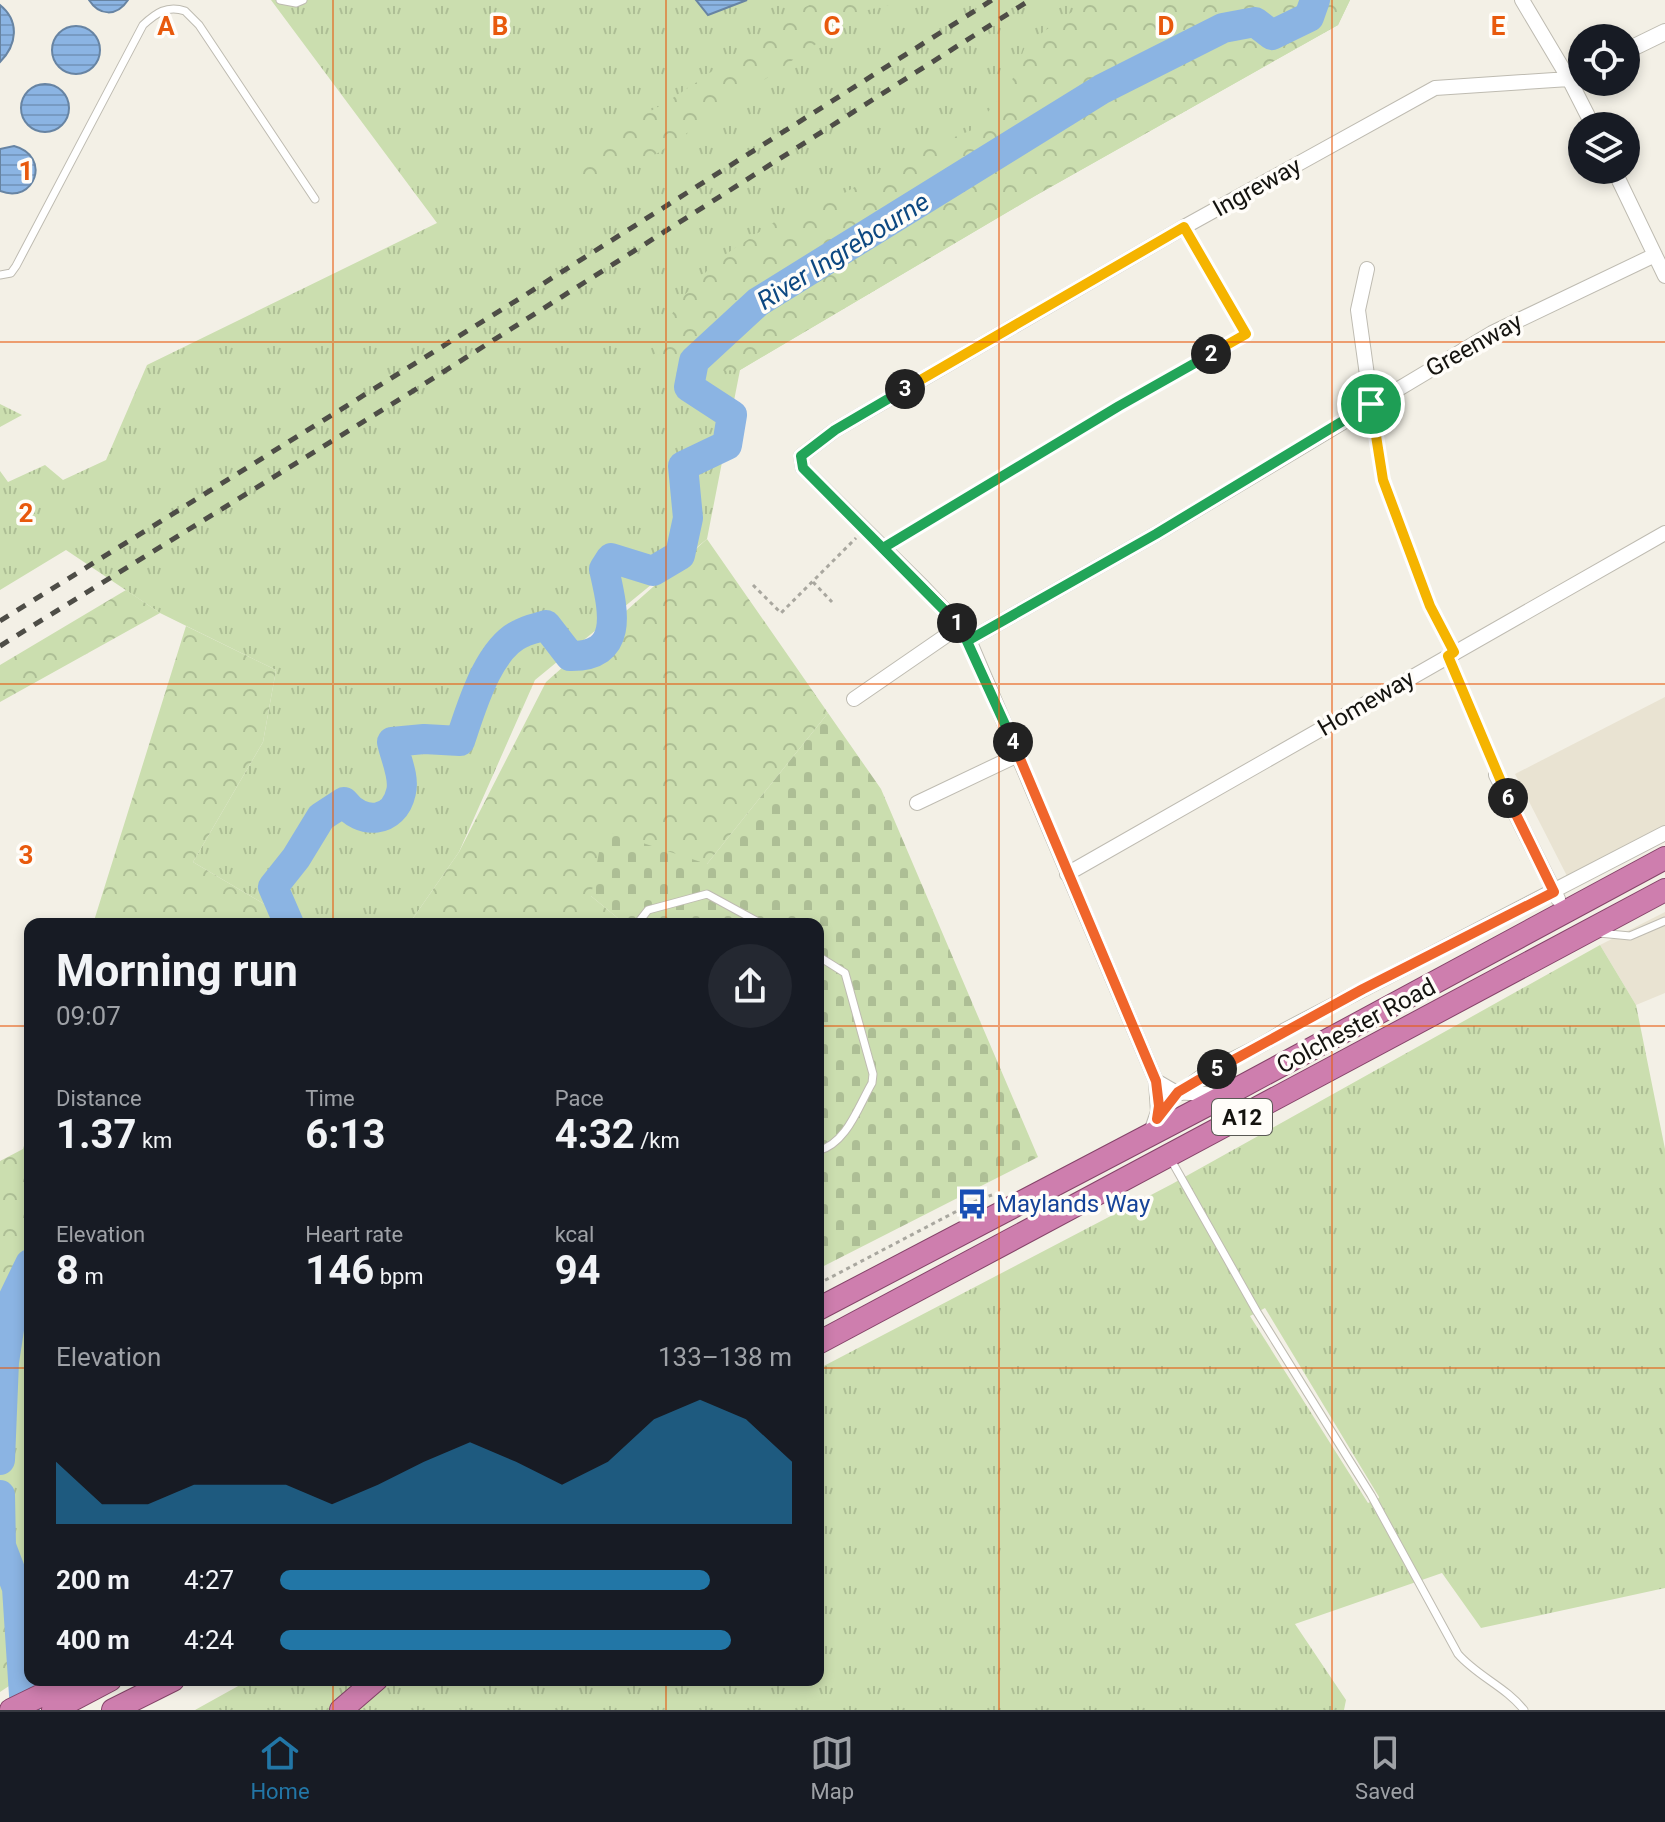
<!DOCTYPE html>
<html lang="en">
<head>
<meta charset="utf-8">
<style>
  :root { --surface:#171b24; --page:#242831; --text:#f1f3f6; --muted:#9ea1a6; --line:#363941; --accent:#2276a6 }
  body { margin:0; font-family:Roboto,sans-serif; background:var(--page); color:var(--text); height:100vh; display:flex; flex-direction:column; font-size:30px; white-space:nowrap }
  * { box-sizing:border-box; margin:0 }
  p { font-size:26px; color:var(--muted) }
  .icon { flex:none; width:44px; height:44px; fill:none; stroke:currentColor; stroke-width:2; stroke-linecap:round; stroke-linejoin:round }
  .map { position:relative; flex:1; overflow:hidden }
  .panel { position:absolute; left:24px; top:918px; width:800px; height:768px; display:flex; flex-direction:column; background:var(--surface); border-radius:16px; box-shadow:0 4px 12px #0003 }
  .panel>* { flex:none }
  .tools { position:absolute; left:1568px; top:24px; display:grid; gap:16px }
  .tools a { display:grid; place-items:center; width:72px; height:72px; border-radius:50%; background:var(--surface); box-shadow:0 4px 12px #0003; font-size:40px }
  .pin { position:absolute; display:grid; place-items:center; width:68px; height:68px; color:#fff; margin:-34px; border:4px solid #fff; border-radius:50%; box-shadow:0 2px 8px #0007 }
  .km { position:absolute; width:40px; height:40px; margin:-20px; border-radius:50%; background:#222; color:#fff; font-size:22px; line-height:40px; text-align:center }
  .round { display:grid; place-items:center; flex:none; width:84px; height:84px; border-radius:42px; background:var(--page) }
  .overview { display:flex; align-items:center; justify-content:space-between; height:136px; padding:0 32px }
  h1 { font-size:44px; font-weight:700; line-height:60px }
  .metrics { display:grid; grid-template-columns:repeat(3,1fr); gap:12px; height:136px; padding:8px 32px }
  .metrics div { display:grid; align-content:center }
  .metrics b { font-size:40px; font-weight:700 }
  .metrics small { font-size:22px; font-weight:400 }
  .metrics p { font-size:22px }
  .chart { height:224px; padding:16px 32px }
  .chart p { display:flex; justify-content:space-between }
  .chart svg { width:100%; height:144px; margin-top:8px; fill:var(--accent); opacity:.7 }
  ul { padding:0 32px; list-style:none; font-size:26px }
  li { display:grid; grid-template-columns:128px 96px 1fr; align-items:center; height:60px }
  li i { height:20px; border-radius:10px; background:var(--accent) }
  .menu { display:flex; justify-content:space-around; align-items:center; height:112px; border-top:2px solid var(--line); background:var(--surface); font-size:22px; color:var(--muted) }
  .menu a { display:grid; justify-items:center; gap:4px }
  .menu .selected { color:var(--accent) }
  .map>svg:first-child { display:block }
  .built { fill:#e9e3d2 }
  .grass { fill:url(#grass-tufts); fill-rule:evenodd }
  .forest { fill:url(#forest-crowns) }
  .cemetery { fill:url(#cemetery-stones) }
  .water { fill:url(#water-rules); stroke:#6784a3; stroke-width:2 }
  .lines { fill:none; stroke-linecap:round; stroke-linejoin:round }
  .river { stroke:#8bb4e3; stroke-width:30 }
  .service-casing { stroke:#bebbb1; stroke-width:9 }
  .minor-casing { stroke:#bebbb1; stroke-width:16 }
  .tertiary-casing { stroke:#bebbb1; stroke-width:18 }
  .trunk-casing { stroke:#854469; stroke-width:24 }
  .path { stroke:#a9a79f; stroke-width:3; stroke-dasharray:4 4; stroke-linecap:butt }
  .service { stroke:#fff; stroke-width:7 }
  .minor { stroke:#fff; stroke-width:14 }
  .tertiary { stroke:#fff; stroke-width:16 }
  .trunk { stroke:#ce7eae; stroke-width:22 }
  .rail { stroke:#4e4d47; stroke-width:5; stroke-dasharray:10 10; stroke-linecap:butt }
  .split-1-casing { stroke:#fff; stroke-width:16 }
  .split-2-casing { stroke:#fff; stroke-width:16 }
  .split-3-casing { stroke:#fff; stroke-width:16 }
  .split-4-casing { stroke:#fff; stroke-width:16 }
  .split-5-casing { stroke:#fff; stroke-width:16 }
  .split-6-casing { stroke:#fff; stroke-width:16 }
  .split-7-casing { stroke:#fff; stroke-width:16 }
  .split-1 { stroke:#22a559; stroke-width:10 }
  .split-2 { stroke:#22a559; stroke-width:10 }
  .split-3 { stroke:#f5b400; stroke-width:10 }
  .split-4 { stroke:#22a559; stroke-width:10 }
  .split-5 { stroke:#f0652b; stroke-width:10 }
  .split-6 { stroke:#f0652b; stroke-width:10 }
  .split-7 { stroke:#f5b400; stroke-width:10 }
  .grid { fill:none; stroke:#e8590c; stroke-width:2; stroke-opacity:0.55 }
  .labels { text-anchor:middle; stroke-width:7; stroke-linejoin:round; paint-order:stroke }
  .shield { fill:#fffdf9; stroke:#5a5955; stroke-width:2 }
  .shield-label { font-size:22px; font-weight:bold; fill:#14130f }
  .street-label { font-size:24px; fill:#14130f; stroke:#fffdf9 }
  .transit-label { font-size:24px; fill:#164399; stroke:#fffdf9; text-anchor:start }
  .water-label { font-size:26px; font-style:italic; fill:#0d4881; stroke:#fffdf9 }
  .grid-label { font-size:26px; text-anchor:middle; font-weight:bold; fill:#e8590c; stroke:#fffdf9; stroke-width:7; stroke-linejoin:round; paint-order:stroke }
</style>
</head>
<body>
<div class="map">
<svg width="1665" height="1710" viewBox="0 0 1665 1710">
  <defs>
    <pattern id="grass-tufts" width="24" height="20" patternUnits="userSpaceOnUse" patternTransform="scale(2)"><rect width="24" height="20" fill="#cbdeaf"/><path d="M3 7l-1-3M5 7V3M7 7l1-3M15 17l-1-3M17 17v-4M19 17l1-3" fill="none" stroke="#adbe95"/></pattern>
    <pattern id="forest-crowns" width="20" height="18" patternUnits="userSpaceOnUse" patternTransform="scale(2)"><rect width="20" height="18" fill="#cbdeaf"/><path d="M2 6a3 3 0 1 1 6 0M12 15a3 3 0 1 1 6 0" fill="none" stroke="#adbe95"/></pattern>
    <pattern id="cemetery-stones" width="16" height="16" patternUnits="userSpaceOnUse" patternTransform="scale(2)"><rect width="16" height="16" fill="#cbdeaf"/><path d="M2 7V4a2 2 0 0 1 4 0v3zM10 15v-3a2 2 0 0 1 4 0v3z" fill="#adbe95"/></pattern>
    <pattern id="water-rules" width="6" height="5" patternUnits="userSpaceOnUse" patternTransform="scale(2)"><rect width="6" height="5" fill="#8bb4e3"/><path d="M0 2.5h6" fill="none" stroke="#779ac2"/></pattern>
  </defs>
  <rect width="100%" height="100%" fill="#f3f0e6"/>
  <path class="built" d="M1665,697V826L1567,876L1515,774Z
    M1665,912V993L1636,1005L1600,945Z"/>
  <path class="grass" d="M271,0H1350L1338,25L1033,197L740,370L707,539L535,680L459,852L409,924H298L193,862L263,742L276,670L160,613L66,550L0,590V471L8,482L45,465L63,480L106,460L147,365L437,223Z
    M0,404L22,415L0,427Z
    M1600,945L1636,1005L1665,1149V1588L1481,1628L1442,1573L1295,1624L1346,1700L1344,1710H195L249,1680H818V1369L1172,1184ZM1265,1308L1379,1497V1498L1368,1503L1250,1316Z
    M30,1296V1628L0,1489V1368Z"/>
  <path class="forest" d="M820,0H909L864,11L658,153L594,183L575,177L580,147C617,130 654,111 688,88C732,59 771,21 820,0Z
    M1089,0H1350L1338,25L1040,193L740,370L670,373L652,347L681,299L717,260L782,217L834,199L912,154L972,130L1009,88L1026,44Z
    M707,539L828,713L707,864L591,896L625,924H409L459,852L546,682Z
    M126,590L160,613L0,702V665Z
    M186,626L276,670L263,742L193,862L298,924H93Z
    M30,1126V1296L0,1368V1161L23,1149Z
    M0,1489L30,1628V1672L0,1692Z"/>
  <path class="cemetery" d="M828,713L881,789L1038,1157L818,1269V924H625L591,896L603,830L707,864Z"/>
  <path class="water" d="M89,0H128C117,17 99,16 89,0Z
    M696,0H747L708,15Z
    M0,5C20,21 17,45 0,62Z
    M52 50a24 24 0 1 1 48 0a24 24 0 1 1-48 0Z
    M21 108a24 24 0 1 1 48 0a24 24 0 1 1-48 0Z
    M14,146C52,156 35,205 0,191V149Z"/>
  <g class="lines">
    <path class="river" d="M289,924L273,887L296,858L321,817L344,802C361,825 394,824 401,792C405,777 395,757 392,742L424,739L460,741C471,709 488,647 522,633C529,629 538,628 546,625L570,656C627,657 612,606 604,569L611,558L653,571L680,555L688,518L683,466L727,445L732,415L689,387L694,361L758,302L1102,89L1223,28L1255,22L1272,35L1309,17L1315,0
      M0,1460L4,1362L14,1297L30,1264
      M0,1495L1,1546L17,1588L25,1710"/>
    <g class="service-casing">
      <path id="service" d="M280,0L296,3L303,0
        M0,275L11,273L16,266L143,25C156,13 167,5 185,11L199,25L315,199
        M883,548L1119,406L1246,334L1184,227
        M1448,656L1496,775
        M637,924L648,910L707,894L762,924
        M1599,933L1630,936L1665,921
        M818,956L845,973L873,1074L872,1083C858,1107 847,1143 818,1151
        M1170,1158L1257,1312L1371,1495L1458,1654C1477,1676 1506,1687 1524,1710"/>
    </g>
    <g class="minor-casing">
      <path id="minor" d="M1522,0L1569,79L1593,126
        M1614,170L1665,276
        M1367,269L1358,310L1371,404
        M969,640L1156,534L1492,333L1655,255
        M854,699L960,626
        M1496,775L1558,899
        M917,803L1018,755
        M1067,874L1665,533
        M1156,1081L1175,1092L1220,1095
        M1182,1093C1209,1064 1254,1054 1285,1030L1665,833
        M1150,1135L1158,1112L1156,1081L969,640L960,626L923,587L803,468L801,456L835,430L1184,227L1435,88L1569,79"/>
    </g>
    <g class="tertiary-casing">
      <path id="tertiary" d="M1626,51L1665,32
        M1569,79L1582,73"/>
    </g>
    <g class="trunk-casing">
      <path id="trunk" d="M818,1309L1226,1095L1665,858
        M818,1343L1665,890
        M11,1710L46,1693L87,1692
        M53,1710L110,1680
        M113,1710L173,1680
        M341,1710L376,1680"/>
    </g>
    <path class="path" d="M1373,423C1381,500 1414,574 1449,642
      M813,582L832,602
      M753,585L781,613L856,538
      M818,1284L978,1200L992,1195"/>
    <use href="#service" class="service"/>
    <use href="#minor" class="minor"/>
    <use href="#tertiary" class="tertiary"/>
    <use href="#trunk" class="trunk"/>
    <path class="rail" d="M0,621L522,297L992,0
      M0,646L421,386L1030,0"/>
  </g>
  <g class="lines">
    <g class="split-1-casing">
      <path id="split-1" d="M957,623L969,640L1156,534L1371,404"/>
    </g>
    <g class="split-2-casing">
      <path id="split-2" d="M957,623L883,548L1119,406L1211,354"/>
    </g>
    <g class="split-3-casing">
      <path id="split-3" d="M905,389L1184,227L1246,334L1211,354"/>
    </g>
    <g class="split-4-casing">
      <path id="split-4" d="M905,389L835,430L801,456L803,468L960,626L1013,742"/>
    </g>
    <g class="split-5-casing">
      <path id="split-5" d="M1013,742L1156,1081L1159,1106L1157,1119L1178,1092L1217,1069"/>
    </g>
    <g class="split-6-casing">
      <path id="split-6" d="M1217,1069L1363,989L1554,892L1508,798"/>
    </g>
    <g class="split-7-casing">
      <path id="split-7" d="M1371,404L1383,480L1430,606L1454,652L1448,656L1508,798"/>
    </g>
    <use href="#split-1" class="split-1"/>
    <use href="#split-2" class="split-2"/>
    <use href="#split-3" class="split-3"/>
    <use href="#split-4" class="split-4"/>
    <use href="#split-5" class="split-5"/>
    <use href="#split-6" class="split-6"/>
    <use href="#split-7" class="split-7"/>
  </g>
  <path class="grid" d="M333,0V924M666,0V924M999,0V1710M1332,0V1710M0,342H1665M0,684H1665M0,1026H30M818,1026H1665M0,1368H30M818,1368H1665M333,1680V1710M666,1680V1710"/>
  <defs>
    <g id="bus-bare" transform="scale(2.4)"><path d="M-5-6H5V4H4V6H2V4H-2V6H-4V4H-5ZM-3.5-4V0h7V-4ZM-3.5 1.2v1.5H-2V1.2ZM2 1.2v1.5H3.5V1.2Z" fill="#1a4fb4" stroke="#fffdf9" stroke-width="2.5" paint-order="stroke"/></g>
  </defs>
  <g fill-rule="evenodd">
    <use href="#bus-bare" x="972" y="1204"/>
  </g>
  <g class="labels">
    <rect class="shield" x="1212" y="1099" width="60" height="36" rx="6"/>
    <g class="shield-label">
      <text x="1242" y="1125">A12</text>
    </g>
    <g class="street-label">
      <text transform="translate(1257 187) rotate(-29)" y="8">Ingreway</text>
      <text transform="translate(1474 345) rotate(-29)" y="8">Greenway</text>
      <text transform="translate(1366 703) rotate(-30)" y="8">Homeway</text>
      <text transform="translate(1356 1026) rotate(-28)" y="8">Colchester Road</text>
    </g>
    <g class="transit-label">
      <text x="996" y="1212">Maylands Way</text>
    </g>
    <g class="water-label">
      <text transform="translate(843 251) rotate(-32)" y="9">River Ingrebourne</text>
    </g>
  </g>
  <g class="grid-label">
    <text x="166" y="35">A</text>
    <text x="500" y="35">B</text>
    <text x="832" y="35">C</text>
    <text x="1166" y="35">D</text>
    <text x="1498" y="35">E</text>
    <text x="26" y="180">1</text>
    <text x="26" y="522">2</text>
    <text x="26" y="864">3</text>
  </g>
</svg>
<div class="tools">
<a><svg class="icon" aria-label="locate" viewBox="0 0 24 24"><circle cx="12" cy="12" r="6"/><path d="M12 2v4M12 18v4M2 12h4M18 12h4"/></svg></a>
<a><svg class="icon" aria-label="layers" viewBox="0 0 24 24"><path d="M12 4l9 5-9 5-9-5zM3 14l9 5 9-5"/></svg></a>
</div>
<div class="pin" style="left:1371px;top:404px;background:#1e9e55"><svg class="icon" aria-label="arrive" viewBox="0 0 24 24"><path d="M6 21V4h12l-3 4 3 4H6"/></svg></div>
<b class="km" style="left:957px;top:623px">1</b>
<b class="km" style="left:1211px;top:354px">2</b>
<b class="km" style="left:905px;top:389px">3</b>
<b class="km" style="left:1013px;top:742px">4</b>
<b class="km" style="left:1217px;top:1069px">5</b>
<b class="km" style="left:1508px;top:798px">6</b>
<section class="panel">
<div class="overview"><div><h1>Morning run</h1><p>09:07</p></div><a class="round"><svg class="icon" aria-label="share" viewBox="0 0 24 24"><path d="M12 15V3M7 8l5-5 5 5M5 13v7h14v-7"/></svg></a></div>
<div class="metrics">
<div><p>Distance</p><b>1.37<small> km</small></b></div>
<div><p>Time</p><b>6:13</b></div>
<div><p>Pace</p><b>4:32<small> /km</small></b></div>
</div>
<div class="metrics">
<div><p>Elevation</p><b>8<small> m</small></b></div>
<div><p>Heart rate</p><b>146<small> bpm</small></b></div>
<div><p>kcal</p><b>94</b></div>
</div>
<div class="chart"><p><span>Elevation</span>133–138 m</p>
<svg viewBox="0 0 160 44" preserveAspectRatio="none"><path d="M0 44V25L10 38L20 38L30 32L40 32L50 32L60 38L70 32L80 25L90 19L100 25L110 32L120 25L130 12L140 6L150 12L160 25V44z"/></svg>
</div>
<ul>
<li><b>200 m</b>4:27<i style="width:84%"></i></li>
<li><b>400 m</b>4:24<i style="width:88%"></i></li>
</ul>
</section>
</div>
<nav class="menu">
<a class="selected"><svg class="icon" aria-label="home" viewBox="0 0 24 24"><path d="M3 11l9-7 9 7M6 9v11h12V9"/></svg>Home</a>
<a><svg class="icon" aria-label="map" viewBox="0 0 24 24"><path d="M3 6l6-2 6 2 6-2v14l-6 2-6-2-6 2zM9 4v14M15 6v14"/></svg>Map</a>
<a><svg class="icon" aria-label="saved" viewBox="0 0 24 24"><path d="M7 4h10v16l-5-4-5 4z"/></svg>Saved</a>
</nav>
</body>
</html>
